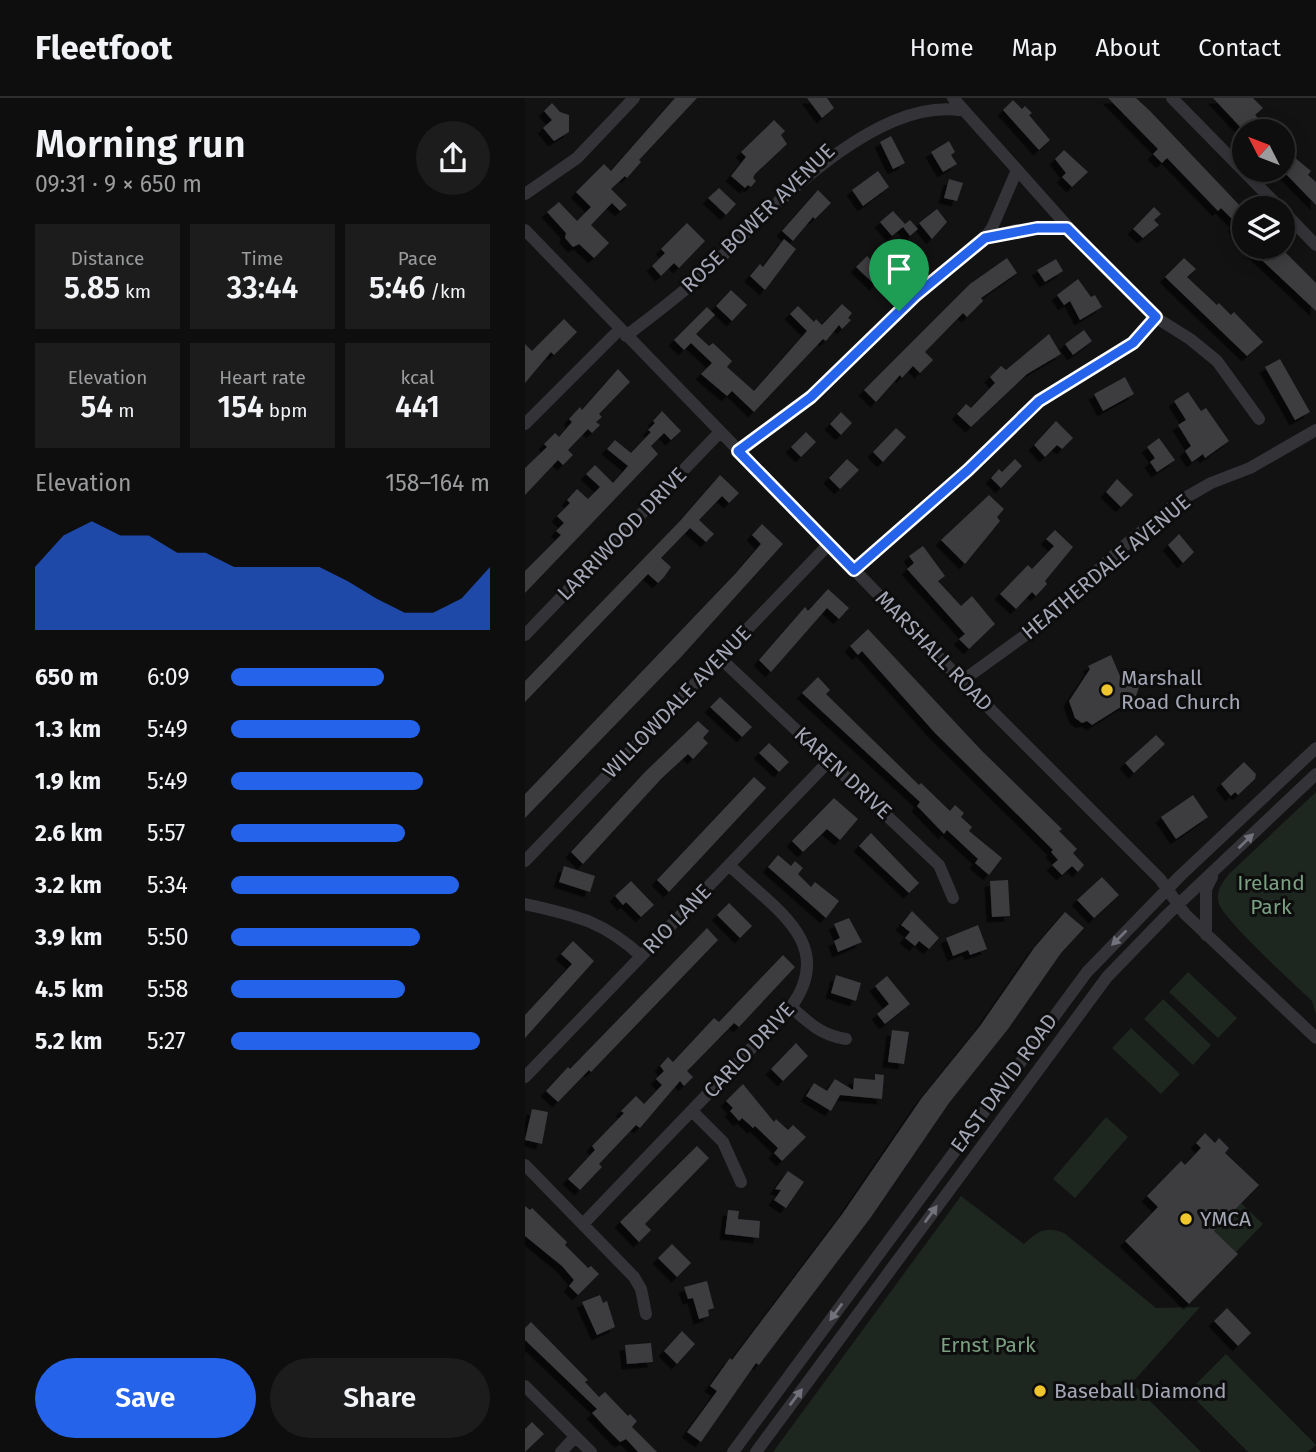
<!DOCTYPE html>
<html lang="en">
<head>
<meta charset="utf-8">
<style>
  :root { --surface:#0e0e0e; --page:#1c1c1c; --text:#f1f3f6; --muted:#9b9c9e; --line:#2e2e2e; --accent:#2563eb }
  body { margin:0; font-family:"Fira Sans",sans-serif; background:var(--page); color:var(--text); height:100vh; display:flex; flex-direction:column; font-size:26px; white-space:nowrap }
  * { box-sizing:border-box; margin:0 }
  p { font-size:23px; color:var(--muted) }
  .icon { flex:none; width:38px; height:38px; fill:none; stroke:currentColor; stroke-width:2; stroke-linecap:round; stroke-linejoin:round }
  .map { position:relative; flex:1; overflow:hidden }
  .sheet { display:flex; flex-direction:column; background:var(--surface); width:525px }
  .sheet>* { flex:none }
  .needle { width:46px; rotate:312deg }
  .tools { position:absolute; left:707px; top:21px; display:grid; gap:14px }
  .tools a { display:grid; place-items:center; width:63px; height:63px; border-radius:50%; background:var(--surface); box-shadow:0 4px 18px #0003,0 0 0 2px var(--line); font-size:35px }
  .pin { position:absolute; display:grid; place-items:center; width:60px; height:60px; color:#fff; margin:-72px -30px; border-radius:50% 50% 50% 0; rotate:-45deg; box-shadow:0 0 7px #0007 }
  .pin .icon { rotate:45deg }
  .round { display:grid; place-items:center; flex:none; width:74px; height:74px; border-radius:37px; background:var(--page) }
  .summary { display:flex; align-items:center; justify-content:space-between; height:119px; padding:0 35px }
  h1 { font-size:38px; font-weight:600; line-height:52px }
  .stats { display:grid; grid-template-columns:repeat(3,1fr); gap:10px; height:119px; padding:7px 35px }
  .stats div { display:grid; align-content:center; border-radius:0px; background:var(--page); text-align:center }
  .stats b { font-size:30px; font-weight:600 }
  .stats small { font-size:19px; font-weight:400 }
  .stats p { font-size:19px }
  .chart { height:196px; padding:14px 35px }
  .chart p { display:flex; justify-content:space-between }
  .chart svg { width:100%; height:126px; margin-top:7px; fill:var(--accent); opacity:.7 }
  .button { display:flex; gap:14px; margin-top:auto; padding:14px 35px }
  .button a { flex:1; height:80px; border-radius:42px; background:var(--accent); color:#fff; font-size:28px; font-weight:600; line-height:80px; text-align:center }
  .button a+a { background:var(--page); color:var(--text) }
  ul { padding:0 35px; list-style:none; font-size:23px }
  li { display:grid; grid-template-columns:112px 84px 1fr; align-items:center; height:52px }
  li i { height:18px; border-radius:9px; background:var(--accent) }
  header { display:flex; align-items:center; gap:42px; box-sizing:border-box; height:98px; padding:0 35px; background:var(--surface); border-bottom:2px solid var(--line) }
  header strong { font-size:33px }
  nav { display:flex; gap:38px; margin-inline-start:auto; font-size:24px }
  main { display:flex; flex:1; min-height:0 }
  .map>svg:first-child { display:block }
  .green { fill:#1e2620 }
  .building { fill:#3c3c40; filter:url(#shadow) }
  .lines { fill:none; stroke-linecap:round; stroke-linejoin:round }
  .minor { stroke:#333338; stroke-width:12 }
  .oneway { fill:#71727c }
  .route-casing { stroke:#fff; stroke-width:14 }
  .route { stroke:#2563eb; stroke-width:9 }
  .poi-dot { fill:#efc62e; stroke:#0d0d0e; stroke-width:2.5 }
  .labels { text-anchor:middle; stroke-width:6; stroke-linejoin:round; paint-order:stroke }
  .street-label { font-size:21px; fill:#a3a6b4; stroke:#0d0d0e }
  .poi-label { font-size:21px; fill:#a3a6b4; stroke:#0d0d0e; text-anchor:start }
  .park-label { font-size:21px; fill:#7a9f81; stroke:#0d0d0e }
</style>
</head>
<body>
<header>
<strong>Fleetfoot</strong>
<nav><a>Home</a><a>Map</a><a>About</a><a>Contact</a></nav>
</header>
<main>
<section class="sheet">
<div class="summary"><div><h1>Morning run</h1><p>09:31 · 9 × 650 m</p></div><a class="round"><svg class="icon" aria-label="share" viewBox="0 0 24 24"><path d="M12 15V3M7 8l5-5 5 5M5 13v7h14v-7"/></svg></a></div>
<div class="stats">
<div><p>Distance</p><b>5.85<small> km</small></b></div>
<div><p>Time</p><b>33:44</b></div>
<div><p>Pace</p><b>5:46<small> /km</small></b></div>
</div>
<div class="stats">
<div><p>Elevation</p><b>54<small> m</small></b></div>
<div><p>Heart rate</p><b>154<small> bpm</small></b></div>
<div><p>kcal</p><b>441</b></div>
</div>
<div class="chart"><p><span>Elevation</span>158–164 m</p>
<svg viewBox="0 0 160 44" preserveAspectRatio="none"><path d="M0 44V22L10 11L20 6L30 11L40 11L50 17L60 17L70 22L80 22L90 22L100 22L110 27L120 33L130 38L140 38L150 33L160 22V44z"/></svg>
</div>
<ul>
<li><b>650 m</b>6:09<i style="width:59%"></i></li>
<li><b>1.3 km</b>5:49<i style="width:73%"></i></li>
<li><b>1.9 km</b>5:49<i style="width:74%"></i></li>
<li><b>2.6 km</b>5:57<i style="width:67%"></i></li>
<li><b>3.2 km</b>5:34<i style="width:88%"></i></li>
<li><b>3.9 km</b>5:50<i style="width:73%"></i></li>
<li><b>4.5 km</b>5:58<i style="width:67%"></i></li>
<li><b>5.2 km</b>5:27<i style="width:96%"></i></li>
</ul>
<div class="button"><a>Save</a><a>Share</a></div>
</section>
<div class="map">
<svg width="791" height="1354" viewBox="0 0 791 1354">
  <defs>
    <filter id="shadow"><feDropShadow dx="-5.5" dy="5.5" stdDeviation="0" flood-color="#0009"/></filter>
  </defs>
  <rect width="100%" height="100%" fill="#121213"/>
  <path class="green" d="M791,694V916L787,903C769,886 701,824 694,806C690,794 697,785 704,776Z
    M663,874L712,920L693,940L644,894Z
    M638,901L686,947L668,967L619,921Z
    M606,930L655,976L636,996L587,950Z
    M581,1019L603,1039L550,1100L528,1081Z
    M436,1098L499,1146C513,1133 521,1128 539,1135L631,1210L675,1209L607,1285L676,1354H248Z
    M716,1105L738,1126L711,1154L689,1133Z
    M701,1256L791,1347L783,1354H723L663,1294Z"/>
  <path class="building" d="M150,0H172L114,62L116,64L102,80L100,78L86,91L102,107L95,113L87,105L66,127L84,145L69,160L54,146L48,149L40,140L41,135L22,114L34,104L52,123L66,109L51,94L79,66L86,73Z
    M282,0H302L309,10L297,20Z
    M583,0H611L625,13L719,112V139L708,128L711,125L696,110L693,113L642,60L637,65L628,56L633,51Z
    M688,0H728L738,10L730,17L746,33H719Z
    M488,2L497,11L500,8L507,15L504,17L525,42L514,52L478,12Z
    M27,5L35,14L44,17V34L29,43L18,30L27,22L19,13Z
    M249,22L260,33L256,37L262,46L230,76L228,80L231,83L226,89L223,87L220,90L206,78L221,59L216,54Z
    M366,38L380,65L368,71L355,44Z
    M424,43L430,54L426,57L432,66L418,74L406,54Z
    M758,50L786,73L783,77L791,84V107L758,73Z
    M539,52L563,74L547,89L537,79L541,75L530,61Z
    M353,73L364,89L338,108L327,92Z
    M424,81L438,85L432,103L419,100Z
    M194,90L211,106L201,117L183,100Z
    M293,92L306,105L290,121L288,119L268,143L257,133Z
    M629,109L636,116L629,122L634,127L618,140L608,131Z
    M412,111L422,124L407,141L394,125Z
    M368,113L380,126L385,122L393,131L385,138L378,129L367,138L355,124Z
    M162,125L180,143L154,170L149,165L136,178L127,168L140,155L136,151Z
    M259,141L271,151L240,192L225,178L235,166L238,169Z
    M364,144L379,159L350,187L331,169L342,158L346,162Z
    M723,149H755L791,185V213Z
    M482,160L492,175L456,200L458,203L442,219L438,215L400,254L408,262L395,275L388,268L377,280L375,277L351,304L339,292L445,186Z
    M659,160L671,171L662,179L692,207L694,205L706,217L709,214L738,244L722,258L640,179Z
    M531,161L538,173L520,184L512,172Z
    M553,181L566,199L570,197L577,209L555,222L545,203L539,207L532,197Z
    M206,192L222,207L207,223L191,208Z
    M317,206L327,215L323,220L326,222L317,231L314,227L301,243L298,241L229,314L207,293L202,298L176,276L187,265L166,245L159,252L149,242L182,209L190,217L171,236L184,248L188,245L207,263L202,269L229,293L282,233L265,216L273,208L289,224L291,221L297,227Z
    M39,221L52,234L29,257L26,254L0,285V246L7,253Z
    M559,232L567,243L548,257L540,246Z
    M524,236L536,256L502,276L446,329L432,316L441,306L446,310L470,285L465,279L476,268L481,272Z
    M755,261L785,314L770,322L740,269Z
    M93,271L105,284L74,316L77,319L71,324L75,327L67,335L63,331L43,352L48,357L38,367L33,362L0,397V370L22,349L19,346L30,335L34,339L47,324L44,321L55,309L57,312Z
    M600,279L609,296L578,313L569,296Z
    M663,294L676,313L681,310L704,343L680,360L678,356L667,364L660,353L666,348L653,327L661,322L649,303Z
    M137,313L156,333L146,342L139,335L126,348L133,356L0,495V473L36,437L31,433L39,425L32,418L45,405L42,402L52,391L63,401L75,389L61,376L70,367L88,385L103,368L82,351L90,342L106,355L126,334L123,332L130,325L128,323Z
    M316,314L327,325L316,337L305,326Z
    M531,323L548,340L537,351L532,347L520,359L509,347Z
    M371,330L381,339L358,364L348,354Z
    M281,334L291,344L276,359L266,349Z
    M634,340L650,362L632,374L625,364L630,360L622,349Z
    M322,361L334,372L315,391L304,380Z
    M490,361L497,368L476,390L466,380L474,371L477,374Z
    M195,377L214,395L204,405L197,398L174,422L189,436L181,444L165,430L136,460L146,469L139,479L133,485L123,476L0,604V583L155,423Z
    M592,381L608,397L596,409L581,394Z
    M464,397L479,411L472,419L475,423L440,466L416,442Z
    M237,426L258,446L156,559L0,720V696L211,475L236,446L227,437Z
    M530,432L548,449L520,483L522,486L511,498L507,494L491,511L475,496L503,467L507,471L529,448L521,441Z
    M654,436L669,454L658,465L643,447Z
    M398,448L420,478L413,483L436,508L447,498L470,526L444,551L434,541L440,536L382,471L389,465L384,458Z
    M303,491L324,510L314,521L302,510L246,574L234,562L280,509L283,513Z
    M343,531L456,652L537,731L534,733L552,751L548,755L559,767L553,774L547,768L537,777L527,767L533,762L526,754L528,752L410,635L337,553L333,557L325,548Z
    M586,557L595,578L615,586L611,598L603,608L599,607L567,627L562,623L557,625L550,620L544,603L565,571L563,568Z
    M293,579L305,592L301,596L394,687L396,685L425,713L430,707L439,715L436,719L447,729L444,733L477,760L464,777L450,765L453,761L422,732L419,736L392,708L395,704L277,595Z
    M195,599L227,629L217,639L185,609Z
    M173,623L184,633L178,640L183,645L168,661L163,656L136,681L58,766L46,754L119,675Z
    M631,637L640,646L609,675L600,665Z
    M244,645L264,664L254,674L234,655Z
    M719,664L731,676L730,681L713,697L710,694L706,698L696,686Z
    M229,679L241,690L144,794L132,782Z
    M668,697L683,719L651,741L636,719Z
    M309,700L333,721L315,742L302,731L278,754L267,743Z
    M346,735L394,785L384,795L334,748Z
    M253,757L266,768L270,763L278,770L273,776L286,789L290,784L314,803L301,820L243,769Z
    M39,768L70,778L65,794L34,784Z
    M577,779L594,797L569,820L552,802Z
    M483,782L485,818L467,819L465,783Z
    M106,783L129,807L116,819L101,804L98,807L90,798Z
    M204,805L227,828L215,840L192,817Z
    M387,813L414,840L404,851L394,843L390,848L380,840L385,834L376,827Z
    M540,814L559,830L536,855L483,931L424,1005L346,1119L234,1267L231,1265L176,1344L162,1334L192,1293L185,1288L205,1260L207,1262L318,1115L396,1001L455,928L509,850Z
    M324,820L337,844L313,854L309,843L315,840L309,826Z
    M453,827L462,851L445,857L443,852L428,858L421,840Z
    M182,830L193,842L66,974L64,972L33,1004L21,993L43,969L45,971Z
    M48,843L69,863L0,940V917L47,866L36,856Z
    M258,857L270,869L214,929L209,925L168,967L162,973L168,979L159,988L155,983L115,1030L111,1027L74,1066L77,1069L55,1092L43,1081L70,1052L67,1048L99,1015L96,1013L111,998L119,1006L137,987L131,981L139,973L135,968L143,959L148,964L189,920L194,924Z
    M311,877L336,885L331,903L306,895Z
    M362,878L385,906L360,926L352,916L364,906L350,888Z
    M367,932L384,934L379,966L363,964Z
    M271,945L283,958L258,983L246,971Z
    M350,976L359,977L357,1001L315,997L306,1013L281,998L289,985L302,993L310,981L328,992L329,980L350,982Z
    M218,986L249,1024L251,1021L263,1032L268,1027L281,1039L257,1063L249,1055L253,1050L230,1028L228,1030L217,1020L214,1023L205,1013L208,1010L201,1003Z
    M7,1011L23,1014L17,1046L0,1042Z
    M680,1035L690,1045L694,1040L704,1050L700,1055L734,1087L689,1133L713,1156L664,1206L600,1143L633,1109L622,1098L656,1063L660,1067L676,1050L671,1045Z
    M172,1048L184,1060L120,1126L126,1132L114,1144L95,1124Z
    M263,1073L279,1084L261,1110L249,1102L256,1092L250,1091Z
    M0,1108L5,1112L7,1110L42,1144L40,1147L63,1170L66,1168L74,1176L53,1197L44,1188L49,1182L37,1168L0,1138Z
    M203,1112L214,1113L213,1121L235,1123L234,1140L200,1136Z
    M147,1146L166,1165L152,1179L133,1160Z
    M182,1183L189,1210L183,1212L184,1218L174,1221L168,1200L163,1201L159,1189Z
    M75,1197L78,1205L82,1203L90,1229L72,1237L57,1204Z
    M702,1210L726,1235L713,1248L689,1223Z
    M6,1224L63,1282L60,1284L74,1299L80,1294L103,1318L105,1316L112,1323L107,1329L132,1354H113L101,1341L95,1344L80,1329L67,1315L72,1311L0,1242V1230Z
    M157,1233L170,1246L152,1266L139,1253Z
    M126,1245L128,1264L102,1266L100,1247Z
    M7,1324L19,1336L0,1354V1331Z"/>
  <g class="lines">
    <path class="minor" d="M428,0L577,167L630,219L665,241L692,263L734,321
      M647,0L755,110
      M0,96L52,60L109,0
      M758,113L791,147
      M0,132L437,583L635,781L660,816L791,940
      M460,140L467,130L492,72
      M101,238C131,215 161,193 188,167C242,115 347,0 434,12
      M0,326L95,231
      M213,353L286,299L391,196L460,140L491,132L542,130
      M329,472L443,372L514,303L608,245L630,219
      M0,537L195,334
      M195,560L414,767L428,800
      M437,583L513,528L599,448L653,404L686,385L725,370L791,332
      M0,763L304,446
      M0,806C51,818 77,822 116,858
      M681,837V791L687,779
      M266,909C284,925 296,937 321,941
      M0,979L304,663
      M167,1013L198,1044L216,1084
      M0,1067L109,1179L116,1191L121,1216
      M59,1125L266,909C313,845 247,809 204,767
      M0,1288L66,1354
      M36,1354L50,1339
      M208,1354L562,874L655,778L791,650
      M231,1354L582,879L642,817L791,676"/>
  </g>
  <defs><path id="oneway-solid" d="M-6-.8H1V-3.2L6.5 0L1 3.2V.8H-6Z" transform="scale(1.75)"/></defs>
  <g class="oneway">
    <use href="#oneway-solid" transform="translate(721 743) rotate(-44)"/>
    <use href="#oneway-solid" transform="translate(594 840) rotate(135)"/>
    <use href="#oneway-solid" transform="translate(406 1116) rotate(-54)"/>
    <use href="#oneway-solid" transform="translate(311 1214) rotate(126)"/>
    <use href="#oneway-solid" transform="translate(271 1299) rotate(-53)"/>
  </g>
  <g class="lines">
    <g class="route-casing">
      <path id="route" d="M512,130H542L631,219L608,245L514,303L443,372L329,472L213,353L286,299L391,197L460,140Z"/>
    </g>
    <use href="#route" class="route"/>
  </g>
  <g class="poi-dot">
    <circle cx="582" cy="592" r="7"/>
    <circle cx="661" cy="1121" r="7"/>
    <circle cx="515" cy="1293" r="7"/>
  </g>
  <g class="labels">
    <g class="street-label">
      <text transform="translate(233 120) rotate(-44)" y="7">ROSE BOWER AVENUE</text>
      <text transform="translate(97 436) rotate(-46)" y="7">LARRIWOOD DRIVE</text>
      <text transform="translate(581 469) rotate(-40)" y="7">HEATHERDALE AVENUE</text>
      <text transform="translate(409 553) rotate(46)" y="7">MARSHALL ROAD</text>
      <text transform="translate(152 604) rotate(-46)" y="7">WILLOWDALE AVENUE</text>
      <text transform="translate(318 675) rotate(43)" y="7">KAREN DRIVE</text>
      <text transform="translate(152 821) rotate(-46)" y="7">RIO LANE</text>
      <text transform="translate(224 952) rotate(-47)" y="7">CARLO DRIVE</text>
      <text transform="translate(479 985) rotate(-54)" y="7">EAST DAVID ROAD</text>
    </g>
    <g class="poi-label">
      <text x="596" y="587">Marshall<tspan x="596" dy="24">Road Church</tspan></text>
      <text x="675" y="1128">YMCA</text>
      <text x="529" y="1300">Baseball Diamond</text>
    </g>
    <g class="park-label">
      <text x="746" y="792">Ireland<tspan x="746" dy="24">Park</tspan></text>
      <text x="463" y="1254">Ernst Park</text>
    </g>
  </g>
</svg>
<div class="tools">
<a><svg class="needle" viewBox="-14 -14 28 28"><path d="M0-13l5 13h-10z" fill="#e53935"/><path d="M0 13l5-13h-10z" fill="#9b9c9e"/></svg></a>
<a><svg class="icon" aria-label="layers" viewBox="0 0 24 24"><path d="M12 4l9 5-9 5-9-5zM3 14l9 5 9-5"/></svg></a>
</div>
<div class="pin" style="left:374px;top:213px;background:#1e9e55"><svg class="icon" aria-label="arrive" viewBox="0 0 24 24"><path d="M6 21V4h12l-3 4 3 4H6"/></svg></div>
</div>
</main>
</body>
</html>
